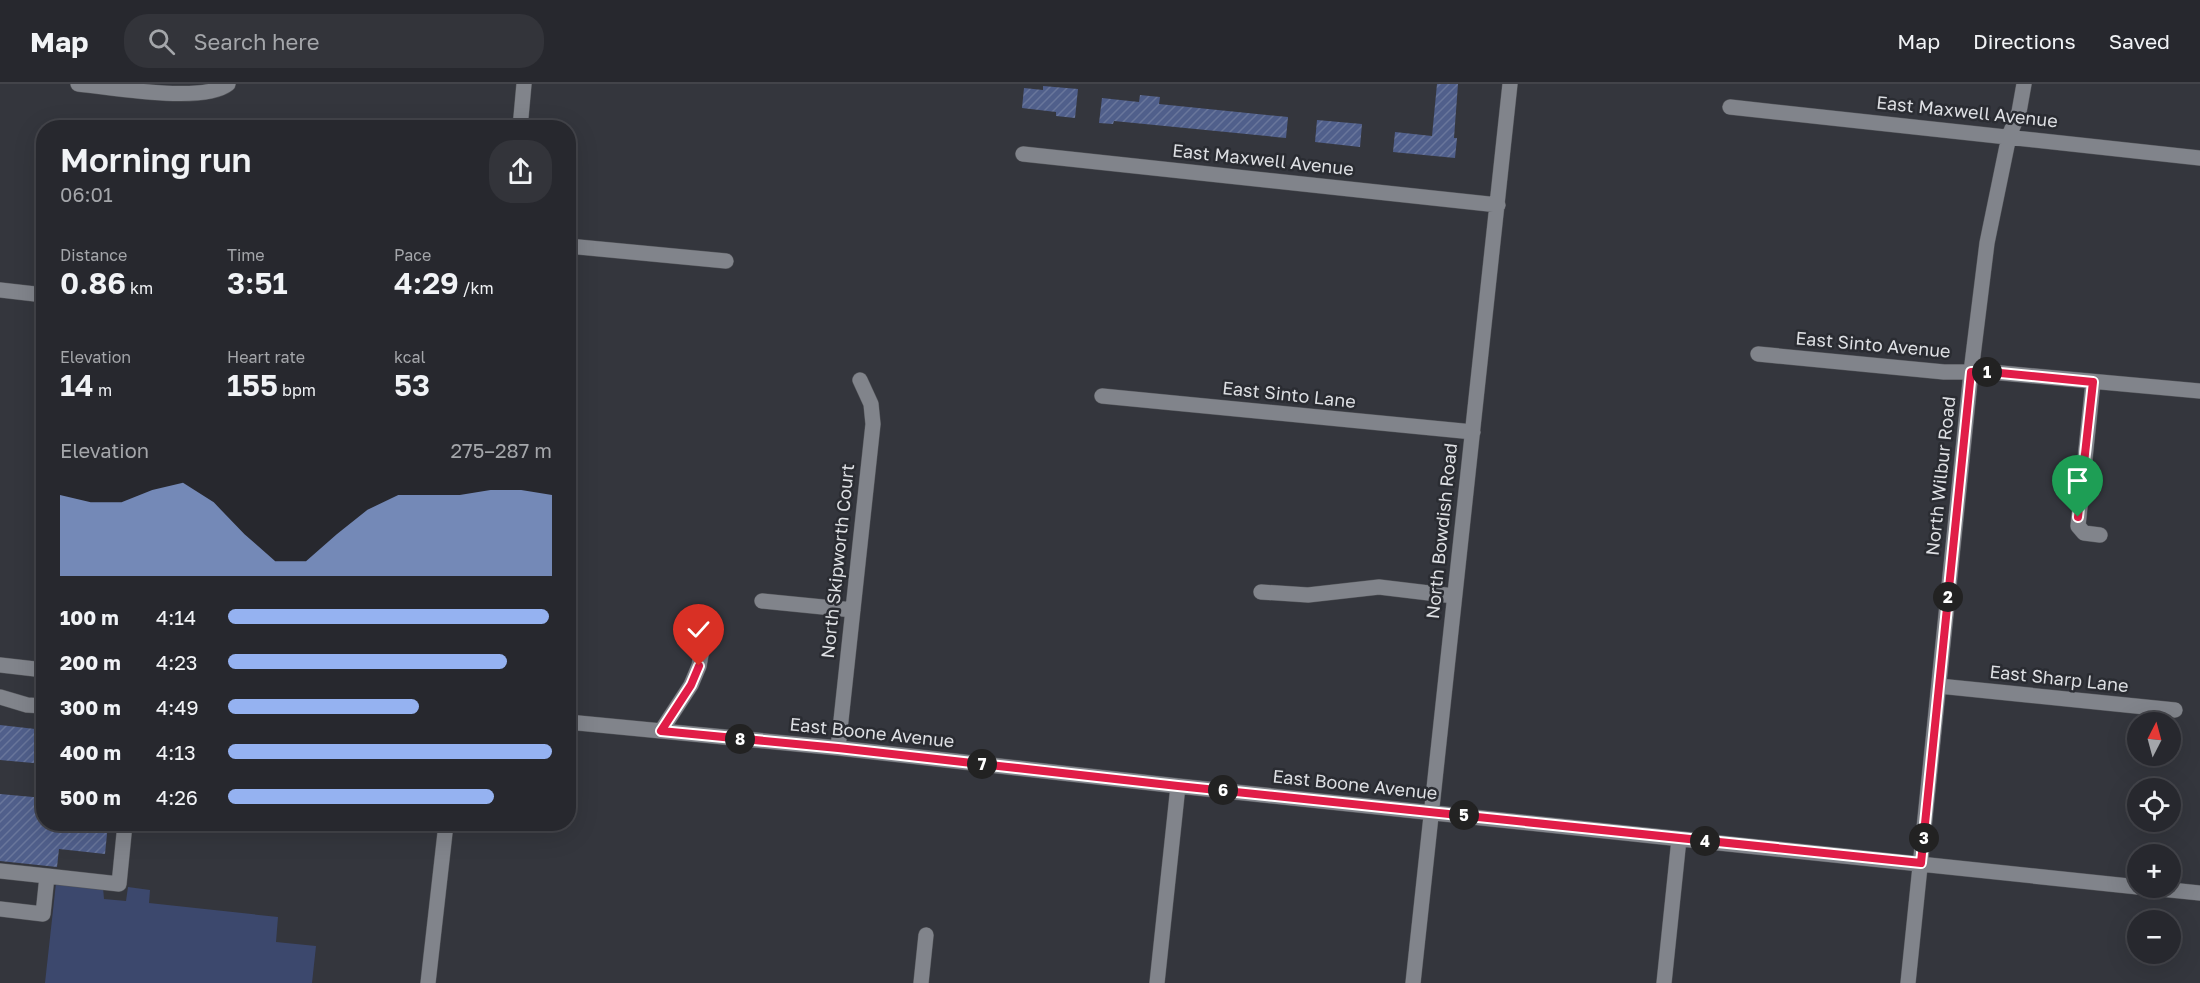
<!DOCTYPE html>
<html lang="en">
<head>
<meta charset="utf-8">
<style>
  :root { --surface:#27282e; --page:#33343a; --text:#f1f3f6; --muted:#a4a6aa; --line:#43444a; --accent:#95b2f1 }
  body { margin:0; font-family:"Golos Text",sans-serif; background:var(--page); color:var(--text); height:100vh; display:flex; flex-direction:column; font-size:22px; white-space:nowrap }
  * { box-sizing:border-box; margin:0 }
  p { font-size:20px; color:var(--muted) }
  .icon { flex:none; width:33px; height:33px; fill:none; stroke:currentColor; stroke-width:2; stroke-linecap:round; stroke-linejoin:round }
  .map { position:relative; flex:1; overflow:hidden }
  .panel { position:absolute; left:36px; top:36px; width:540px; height:711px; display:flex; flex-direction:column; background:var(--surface); border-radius:24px; box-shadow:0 6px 24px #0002,0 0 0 2px var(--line) }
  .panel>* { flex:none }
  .needle { width:39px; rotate:6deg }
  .fabs { position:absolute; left:2127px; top:628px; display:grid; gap:12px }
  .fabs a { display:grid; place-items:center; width:54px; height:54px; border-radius:50%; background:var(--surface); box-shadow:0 6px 24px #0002,0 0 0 2px var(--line); font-size:30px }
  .pin { position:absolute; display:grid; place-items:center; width:51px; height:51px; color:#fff; margin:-62px -26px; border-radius:50% 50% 50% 0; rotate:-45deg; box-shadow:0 0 6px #0007 }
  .pin .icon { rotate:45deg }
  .km { position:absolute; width:30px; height:30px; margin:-15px; border-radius:50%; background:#222; color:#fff; font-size:16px; line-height:30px; text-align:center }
  .round { display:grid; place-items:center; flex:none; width:63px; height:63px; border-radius:24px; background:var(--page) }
  .overview { display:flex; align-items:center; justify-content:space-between; height:102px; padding:0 24px }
  h1 { font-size:33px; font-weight:600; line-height:45px }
  .metrics { display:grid; grid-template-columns:repeat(3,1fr); gap:9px; height:102px; padding:6px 24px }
  .metrics div { display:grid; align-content:center }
  .metrics b { font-size:30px; font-weight:600 }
  .metrics small { font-size:16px; font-weight:400 }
  .metrics p { font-size:16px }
  .chart { height:168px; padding:12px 24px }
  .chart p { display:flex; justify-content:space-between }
  .chart svg { width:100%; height:108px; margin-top:6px; fill:var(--accent); opacity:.7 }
  ul { padding:0 24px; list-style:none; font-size:20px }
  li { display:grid; grid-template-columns:96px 72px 1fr; align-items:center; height:45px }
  li i { height:15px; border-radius:8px; background:var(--accent) }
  header { display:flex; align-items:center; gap:36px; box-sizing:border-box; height:84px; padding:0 30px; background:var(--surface); border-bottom:2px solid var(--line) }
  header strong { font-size:28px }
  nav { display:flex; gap:33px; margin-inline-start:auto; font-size:21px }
  .search { width:420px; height:54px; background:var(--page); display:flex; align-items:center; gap:15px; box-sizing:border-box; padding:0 21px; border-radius:24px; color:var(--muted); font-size:22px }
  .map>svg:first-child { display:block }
  .grass { fill:#3c486d }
  .building { fill:url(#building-hatch) }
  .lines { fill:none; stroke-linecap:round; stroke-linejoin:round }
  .minor-casing { stroke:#525459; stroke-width:16 }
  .minor { stroke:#81848b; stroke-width:15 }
  .route-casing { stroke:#fff; stroke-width:12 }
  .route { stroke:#e11d48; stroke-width:8 }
  .labels { text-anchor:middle; stroke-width:5; stroke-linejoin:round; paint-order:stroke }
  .street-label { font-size:18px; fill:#dddfe3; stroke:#2a2c32 }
</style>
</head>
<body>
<header>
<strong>Map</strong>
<div class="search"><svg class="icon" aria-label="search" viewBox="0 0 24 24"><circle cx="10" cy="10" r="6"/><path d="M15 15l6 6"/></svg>Search here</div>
<nav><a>Map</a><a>Directions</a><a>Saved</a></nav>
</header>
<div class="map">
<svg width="2200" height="899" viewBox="0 0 2200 899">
  <defs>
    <pattern id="building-hatch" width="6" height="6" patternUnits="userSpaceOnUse" patternTransform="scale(1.5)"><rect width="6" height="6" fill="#505f8b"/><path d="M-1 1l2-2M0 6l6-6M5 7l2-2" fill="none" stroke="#69769b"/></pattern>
  </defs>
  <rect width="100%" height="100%" fill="#34363d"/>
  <path class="grass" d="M56,799L103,804L104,815L126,817L128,803L150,806L149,819L278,833L276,858L316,862L312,899H45Z"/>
  <path class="building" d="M1437,0H1458L1454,54H1457L1455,74L1393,68L1395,48L1432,52Z
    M1043,2L1078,5L1075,34L1056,32V28L1022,24L1024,4L1043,6Z
    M1140,11L1160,13L1159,20L1288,33L1286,54L1114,37L1113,40L1099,39L1102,14L1139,18Z
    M1317,36L1362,40L1360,63L1315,58Z
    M0,641L44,646V680L0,676Z
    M0,710L44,714V740H108L105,770L59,765L57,783L0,777Z"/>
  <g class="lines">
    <g class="minor-casing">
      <path id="minor" d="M78,0C111,3 203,20 228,0
        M1730,23L2200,74
        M520,44L524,0
        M1023,70L1498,121
        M568,162L726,177
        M0,206L44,211
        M1758,270L1944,288H1991L2200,307
        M2093,298L2078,442L2084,449L2100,451
        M1102,312L1473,348
        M1261,508L1308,511L1379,503L1454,512
        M762,517L853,526
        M0,581L44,586
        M1939,602L2175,626
        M0,613L27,621L44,622
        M568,638L838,664L1178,702L2138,803
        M661,647L691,601L699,582L708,533
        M838,664L873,340L871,320L860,296
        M0,787L47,792L43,830L0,825
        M47,792L119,800L125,740
        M2151,804L2200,809
        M428,899L446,740
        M921,899L926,851
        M1157,899L1178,702
        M1413,899L1510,0
        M1664,899L1679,755
        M1908,899L1971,288L1987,159L2009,52L2019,28L2024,0"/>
    </g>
    <use href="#minor" class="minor"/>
  </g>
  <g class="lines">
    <g class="route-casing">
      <path id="route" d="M699,582L691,601L661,647L838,664L1178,702L1921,779L1971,288H1990L2093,298L2078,433"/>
    </g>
    <use href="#route" class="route"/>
  </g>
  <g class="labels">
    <g class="street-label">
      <text transform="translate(1967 28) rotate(6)" y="6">East Maxwell Avenue</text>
      <text transform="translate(1263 76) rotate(6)" y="6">East Maxwell Avenue</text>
      <text transform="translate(1873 261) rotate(5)" y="6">East Sinto Avenue</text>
      <text transform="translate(1289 311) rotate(6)" y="6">East Sinto Lane</text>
      <text transform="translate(1941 392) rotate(-84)" y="6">North Wilbur Road</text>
      <text transform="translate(1442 447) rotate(-84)" y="6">North Bowdish Road</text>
      <text transform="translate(838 477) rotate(-84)" y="6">North Skipworth Court</text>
      <text transform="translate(2059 595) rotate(6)" y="6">East Sharp Lane</text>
      <text transform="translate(872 649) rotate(6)" y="6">East Boone Avenue</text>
      <text transform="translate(1355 701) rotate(6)" y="6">East Boone Avenue</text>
    </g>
  </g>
</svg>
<div class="fabs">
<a><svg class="needle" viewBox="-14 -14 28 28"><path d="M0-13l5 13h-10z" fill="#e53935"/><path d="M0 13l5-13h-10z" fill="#a4a6aa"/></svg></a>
<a><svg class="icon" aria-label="locate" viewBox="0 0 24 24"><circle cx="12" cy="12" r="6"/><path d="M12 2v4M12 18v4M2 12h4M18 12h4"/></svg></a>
<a>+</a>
<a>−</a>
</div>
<div class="pin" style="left:2078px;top:433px;background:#1e9e55"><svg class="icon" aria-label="arrive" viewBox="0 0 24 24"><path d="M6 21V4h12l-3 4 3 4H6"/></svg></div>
<div class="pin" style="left:699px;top:582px;background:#d93025"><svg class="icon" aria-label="check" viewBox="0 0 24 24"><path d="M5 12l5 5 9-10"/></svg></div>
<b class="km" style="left:1987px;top:288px">1</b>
<b class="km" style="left:1948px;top:513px">2</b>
<b class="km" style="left:1924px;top:754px">3</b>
<b class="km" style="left:1705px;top:757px">4</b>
<b class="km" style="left:1464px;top:731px">5</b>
<b class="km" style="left:1223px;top:706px">6</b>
<b class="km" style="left:982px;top:680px">7</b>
<b class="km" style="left:740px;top:655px">8</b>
<section class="panel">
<div class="overview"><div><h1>Morning run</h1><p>06:01</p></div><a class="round"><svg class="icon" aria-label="share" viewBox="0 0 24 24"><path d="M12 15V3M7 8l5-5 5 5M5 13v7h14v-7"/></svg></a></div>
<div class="metrics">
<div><p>Distance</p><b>0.86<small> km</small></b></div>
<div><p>Time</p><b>3:51</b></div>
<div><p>Pace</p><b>4:29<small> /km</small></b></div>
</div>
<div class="metrics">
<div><p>Elevation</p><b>14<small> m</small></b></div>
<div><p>Heart rate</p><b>155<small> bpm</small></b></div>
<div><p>kcal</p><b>53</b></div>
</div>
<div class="chart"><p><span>Elevation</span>275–287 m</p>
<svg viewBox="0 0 160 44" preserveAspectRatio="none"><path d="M0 44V11L10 14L20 14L30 9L40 6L50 14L60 27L70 38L80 38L90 27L100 17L110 11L120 11L130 11L140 9L150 9L160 11V44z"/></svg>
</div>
<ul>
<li><b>100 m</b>4:14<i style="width:99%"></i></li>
<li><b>200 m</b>4:23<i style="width:86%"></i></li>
<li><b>300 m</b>4:49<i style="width:59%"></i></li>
<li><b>400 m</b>4:13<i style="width:100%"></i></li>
<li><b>500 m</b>4:26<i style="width:82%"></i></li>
</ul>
</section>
</div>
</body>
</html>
